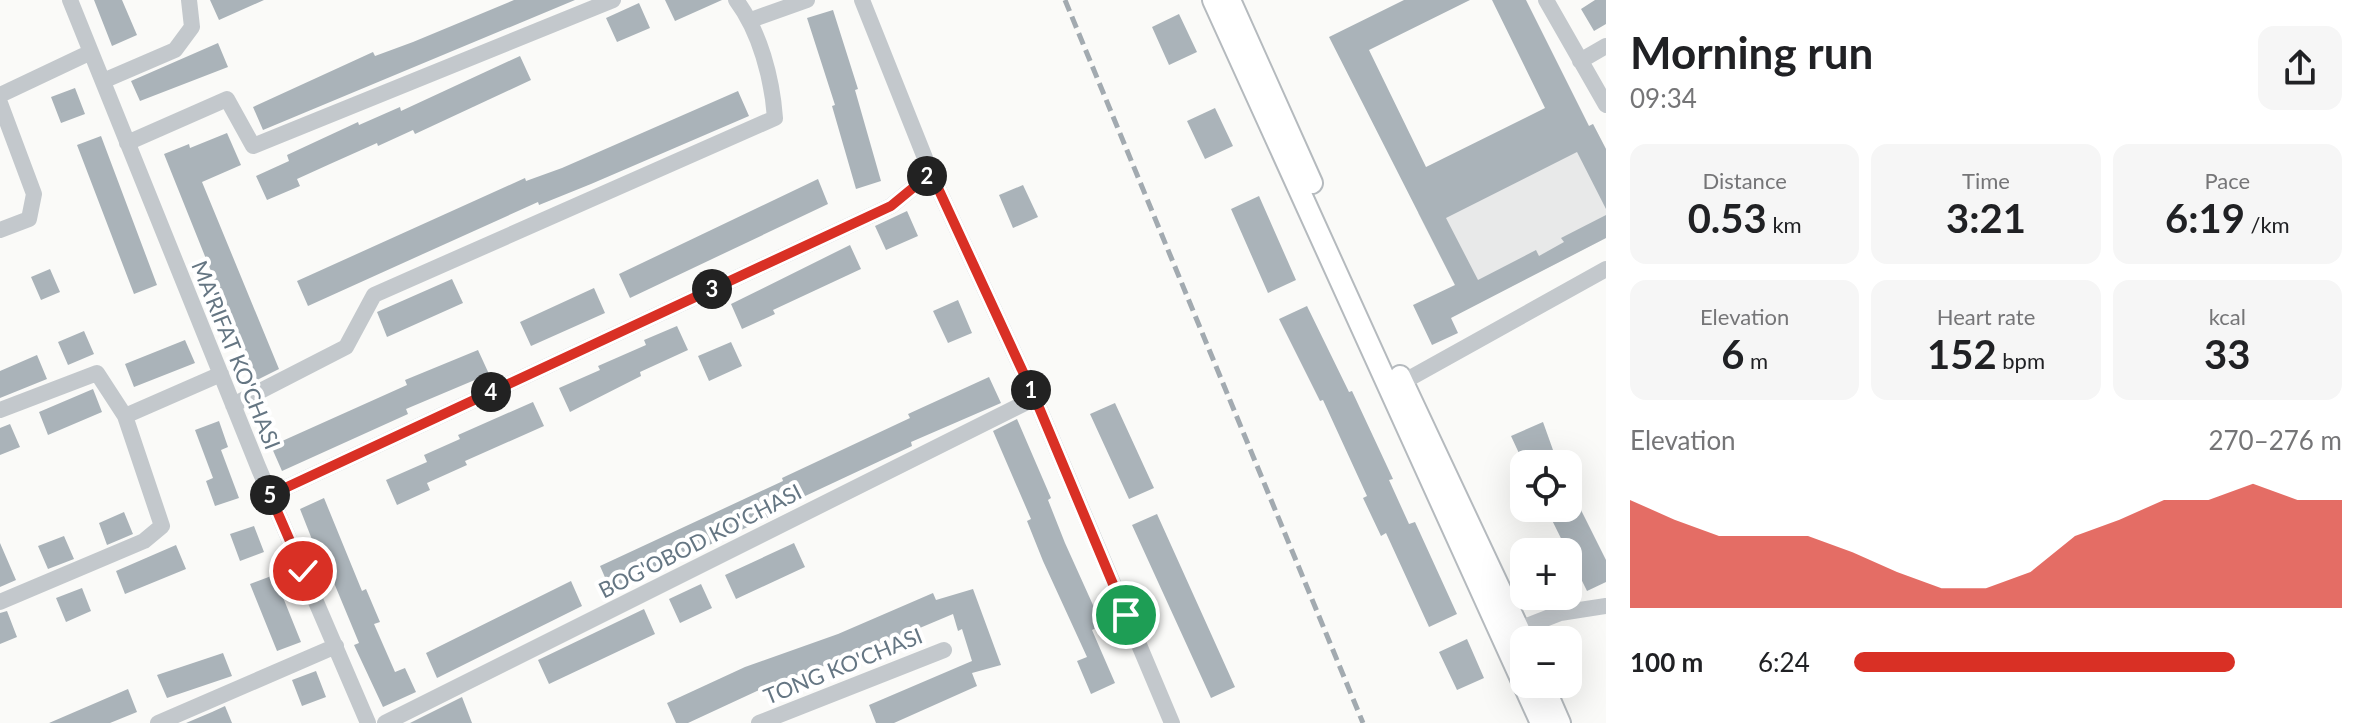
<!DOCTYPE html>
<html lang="en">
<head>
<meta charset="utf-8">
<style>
  :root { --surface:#fff; --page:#f6f6f6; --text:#202124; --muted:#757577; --accent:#d93025 }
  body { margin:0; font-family:Lato,sans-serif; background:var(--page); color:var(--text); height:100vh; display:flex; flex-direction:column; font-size:30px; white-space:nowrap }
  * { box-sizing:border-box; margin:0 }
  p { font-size:26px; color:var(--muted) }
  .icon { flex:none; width:44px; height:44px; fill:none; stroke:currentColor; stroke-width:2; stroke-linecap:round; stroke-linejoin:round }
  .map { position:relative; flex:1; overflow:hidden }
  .panel { display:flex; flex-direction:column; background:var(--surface); width:760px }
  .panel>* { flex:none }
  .controls { position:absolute; left:1510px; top:450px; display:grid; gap:16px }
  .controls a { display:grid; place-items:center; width:72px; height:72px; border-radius:16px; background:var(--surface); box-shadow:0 8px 32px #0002; font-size:40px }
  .pin { position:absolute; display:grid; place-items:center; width:68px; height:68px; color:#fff; margin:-34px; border:4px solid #fff; border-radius:50%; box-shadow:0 2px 8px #0007 }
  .km { position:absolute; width:40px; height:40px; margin:-20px; border-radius:50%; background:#222; color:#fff; font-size:22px; line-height:40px; text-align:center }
  .round { display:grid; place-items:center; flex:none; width:84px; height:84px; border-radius:16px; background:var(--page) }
  .headline { display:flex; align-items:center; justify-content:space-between; height:136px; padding:0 24px }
  h1 { font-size:44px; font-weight:700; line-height:60px }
  .figures { display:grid; grid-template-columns:repeat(3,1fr); gap:12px; height:136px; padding:8px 24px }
  .figures div { display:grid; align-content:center; border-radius:16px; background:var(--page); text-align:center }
  .figures b { font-size:40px; font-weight:700 }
  .figures small { font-size:22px; font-weight:400 }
  .figures p { font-size:22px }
  .chart { height:224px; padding:16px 24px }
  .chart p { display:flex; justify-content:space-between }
  .chart svg { width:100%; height:144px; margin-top:8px; fill:var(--accent); opacity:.7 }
  ul { padding:0 24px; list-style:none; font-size:26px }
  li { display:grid; grid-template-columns:128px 96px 1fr; align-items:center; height:60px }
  li i { height:20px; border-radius:10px; background:var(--accent) }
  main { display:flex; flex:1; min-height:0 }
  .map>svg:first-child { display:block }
  .built { fill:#e8e9e9 }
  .building { fill:#aab3b9 }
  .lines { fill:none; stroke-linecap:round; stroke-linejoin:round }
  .major-casing { stroke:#b5babe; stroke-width:24 }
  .minor { stroke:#c3c8cc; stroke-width:16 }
  .major { stroke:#fff; stroke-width:20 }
  .rail { stroke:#a2aab0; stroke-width:5; stroke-dasharray:12 6; stroke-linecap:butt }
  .route-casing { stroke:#fff; stroke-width:16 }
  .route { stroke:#d93025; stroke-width:10 }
  .labels { text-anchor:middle; stroke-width:8; stroke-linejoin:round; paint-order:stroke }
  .street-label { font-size:22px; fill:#657683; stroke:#fff }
</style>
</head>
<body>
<main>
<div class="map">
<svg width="1606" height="723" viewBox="0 0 1606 723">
  <rect width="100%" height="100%" fill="#fafaf8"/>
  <path class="built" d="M1593,124L1606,149V238L1467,309L1418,213Z"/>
  <path class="building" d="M94,0H122L137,35L112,46Z
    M210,0H264L219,20Z
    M514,0H575L263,130L253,107L373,52L375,56L413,42Z
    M665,0H722L675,21Z
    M1404,0H1470L1369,50L1426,167L1545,108L1492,0H1526L1589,126L1593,124L1606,149V209L1577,152L1446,218L1478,280L1536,250L1539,256L1564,242L1561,238L1606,215V238L1451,318L1458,333L1432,345L1413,305L1455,285L1329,37Z
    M1595,0H1606V24L1594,31L1581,9Z
    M639,3L650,28L617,42L606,18Z
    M833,10L858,89L855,90L881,181L856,189L832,106L835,105L807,18Z
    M1179,14L1197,52L1169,65L1152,27Z
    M218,43L228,67L140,101L131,81Z
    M520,56L531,80L415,134L413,130L378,146L377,143L330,164L297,179L300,186L267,200L256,176L289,161L287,155L358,122L359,125L400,107L401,111Z
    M75,88L85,114L61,123L51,97Z
    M738,91L749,116L591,184L539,205L538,202L308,306L297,281L525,178L526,181L562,168Z
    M1215,108L1233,146L1205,159L1187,121Z
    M227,133L241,165L202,182L279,369L255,381L164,154L189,144L190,148Z
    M101,136L157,285L134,294L77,145Z
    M818,179L828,204L630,298L619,274Z
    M1023,185L1038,217L1013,228L999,195Z
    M1259,196L1296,280L1268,293L1231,209Z
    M907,211L918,236L886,250L875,226Z
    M850,245L861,269L773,310L775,314L742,329L731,304Z
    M50,269L60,292L41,300L31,277Z
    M452,279L463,303L387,337L377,312Z
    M594,288L605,313L531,346L520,322Z
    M958,300L972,333L948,343L933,311Z
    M1307,306L1349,392L1352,391L1393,479L1389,480L1409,524L1415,522L1457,614L1429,627L1386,533L1381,536L1363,498L1367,496L1323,400L1320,401L1279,319Z
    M677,326L688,350L640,372L641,376L570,412L559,388L600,370L598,366L646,345L644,340Z
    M84,331L94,354L68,365L58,342Z
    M185,340L195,363L134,387L125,364Z
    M731,342L742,366L709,381L698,356Z
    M478,350L489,374L406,409L408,414L282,471L271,446L407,385L405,380Z
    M37,355L47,379L0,398V371Z
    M989,377L1001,403L911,442L912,446L771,512L773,515L611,591L600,566L783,481L782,478L910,418L908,414Z
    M93,389L102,412L48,435L39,412Z
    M533,402L544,426L465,461L467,465L427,483L430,490L397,505L386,480L427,462L424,455L460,439L458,435Z
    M1115,403L1154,488L1129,499L1090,414Z
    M1017,419L1051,498L1048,500L1065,543L1102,625L1092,630L1115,683L1091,694L1077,661L1087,657L1043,561L1027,521L1031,519L993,431Z
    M219,421L228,447L221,450L239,498L215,506L206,481L213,478L195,430Z
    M1543,422L1558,464H1524L1511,436Z
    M10,424L20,447L0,455V428Z
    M1568,484L1606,560V582L1587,591L1546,508H1568Z
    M324,498L362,591L366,589L380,622L374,624L395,672L405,668L416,692L383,707L354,645L359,643L332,578L328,580L300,509Z
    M124,512L133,534L107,545L99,523Z
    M1157,514L1235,687L1211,698L1132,525Z
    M254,526L264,552L240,561L230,534Z
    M64,536L74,559L48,569L38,546Z
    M0,543L16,580L0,587Z
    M794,543L805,567L736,599L725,575Z
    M176,545L186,569L125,594L116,571Z
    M274,575L301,642L277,651L250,584Z
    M571,581L582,606L437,678L426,653Z
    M701,584L712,608L680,623L669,599Z
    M82,588L91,611L66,622L56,598Z
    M973,589L1001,665L972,673L977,686L894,723H876L869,705L972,661L962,629L958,631L953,614L858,654L770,685L688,723H676L667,703L745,667L838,634L933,593L936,600Z
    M644,609L655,634L549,684L538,660Z
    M7,611L17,637L0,644V613Z
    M1467,639L1484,678L1457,690L1439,652Z
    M223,653L232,676L167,698L157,675Z
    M316,671L326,697L302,706L292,680Z
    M128,689L137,712L110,723H49Z
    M462,697L472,723H410Z
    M225,706L232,723H186L212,712Z"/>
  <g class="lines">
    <g class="major-casing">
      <path id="major" d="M1213,0L1541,723
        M1230,0L1312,183
        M1400,376L1524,640
        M1543,684L1560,723"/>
    </g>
    <path class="minor" d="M70,0L259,469L368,723
      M862,0L931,173L1035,398L1172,723
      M1546,0L1606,105
      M751,20L807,0
      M1580,61L1606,46
      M103,81L175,50L192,27L189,0
      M0,95L91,52
      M0,103L34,194L29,219L0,230
      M127,143L227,99L253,146L613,0
      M1403,382L1606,269
      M233,405L346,347L374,295L775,118C772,78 760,32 736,0
      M0,410L97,373L125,416L162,526L144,541L0,602
      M125,416L221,374
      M270,495L891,206L931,173
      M1519,629L1560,613L1606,606
      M158,723L336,646
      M385,723L1035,398
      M759,723L944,650"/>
    <use href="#major" class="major"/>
    <path class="rail" d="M1065,0L1363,723"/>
  </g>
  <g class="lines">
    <g class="route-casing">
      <path id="route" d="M303,571L270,495L891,206L931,173L1035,398L1126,615"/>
    </g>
    <use href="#route" class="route"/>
  </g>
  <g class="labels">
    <g class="street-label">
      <text transform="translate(236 355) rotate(68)" y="8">MA'RIFAT KO'CHASI</text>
      <text transform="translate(700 541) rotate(-27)" y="8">BOG'OBOD KO'CHASI</text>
      <text transform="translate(843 666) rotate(-22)" y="8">TONG KO'CHASI</text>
    </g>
  </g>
</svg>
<div class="controls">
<a><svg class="icon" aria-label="locate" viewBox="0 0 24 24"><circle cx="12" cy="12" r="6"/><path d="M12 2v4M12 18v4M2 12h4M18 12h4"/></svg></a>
<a>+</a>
<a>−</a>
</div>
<div class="pin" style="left:1126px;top:615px;background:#1e9e55"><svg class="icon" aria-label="arrive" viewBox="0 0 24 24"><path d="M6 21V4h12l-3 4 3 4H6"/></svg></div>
<div class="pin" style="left:303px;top:571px;background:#d93025"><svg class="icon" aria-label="check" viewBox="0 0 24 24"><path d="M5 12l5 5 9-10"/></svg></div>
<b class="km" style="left:1031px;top:390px">1</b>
<b class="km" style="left:927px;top:176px">2</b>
<b class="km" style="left:712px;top:289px">3</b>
<b class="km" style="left:491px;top:392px">4</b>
<b class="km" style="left:270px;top:495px">5</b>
</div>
<section class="panel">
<div class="headline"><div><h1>Morning run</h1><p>09:34</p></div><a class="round"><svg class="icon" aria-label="share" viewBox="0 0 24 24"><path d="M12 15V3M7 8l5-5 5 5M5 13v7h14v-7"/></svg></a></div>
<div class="figures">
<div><p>Distance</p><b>0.53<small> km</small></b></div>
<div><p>Time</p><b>3:21</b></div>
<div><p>Pace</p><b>6:19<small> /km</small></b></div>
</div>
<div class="figures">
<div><p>Elevation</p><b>6<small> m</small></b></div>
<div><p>Heart rate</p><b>152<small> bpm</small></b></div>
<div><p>kcal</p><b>33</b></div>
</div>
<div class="chart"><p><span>Elevation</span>270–276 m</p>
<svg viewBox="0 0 160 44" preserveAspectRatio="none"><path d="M0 44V11L10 17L20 22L30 22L40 22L50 27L60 33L70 38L80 38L90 33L100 22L110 17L120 11L130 11L140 6L150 11L160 11V44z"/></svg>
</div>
<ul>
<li><b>100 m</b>6:24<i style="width:78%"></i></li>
</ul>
</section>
</main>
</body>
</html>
